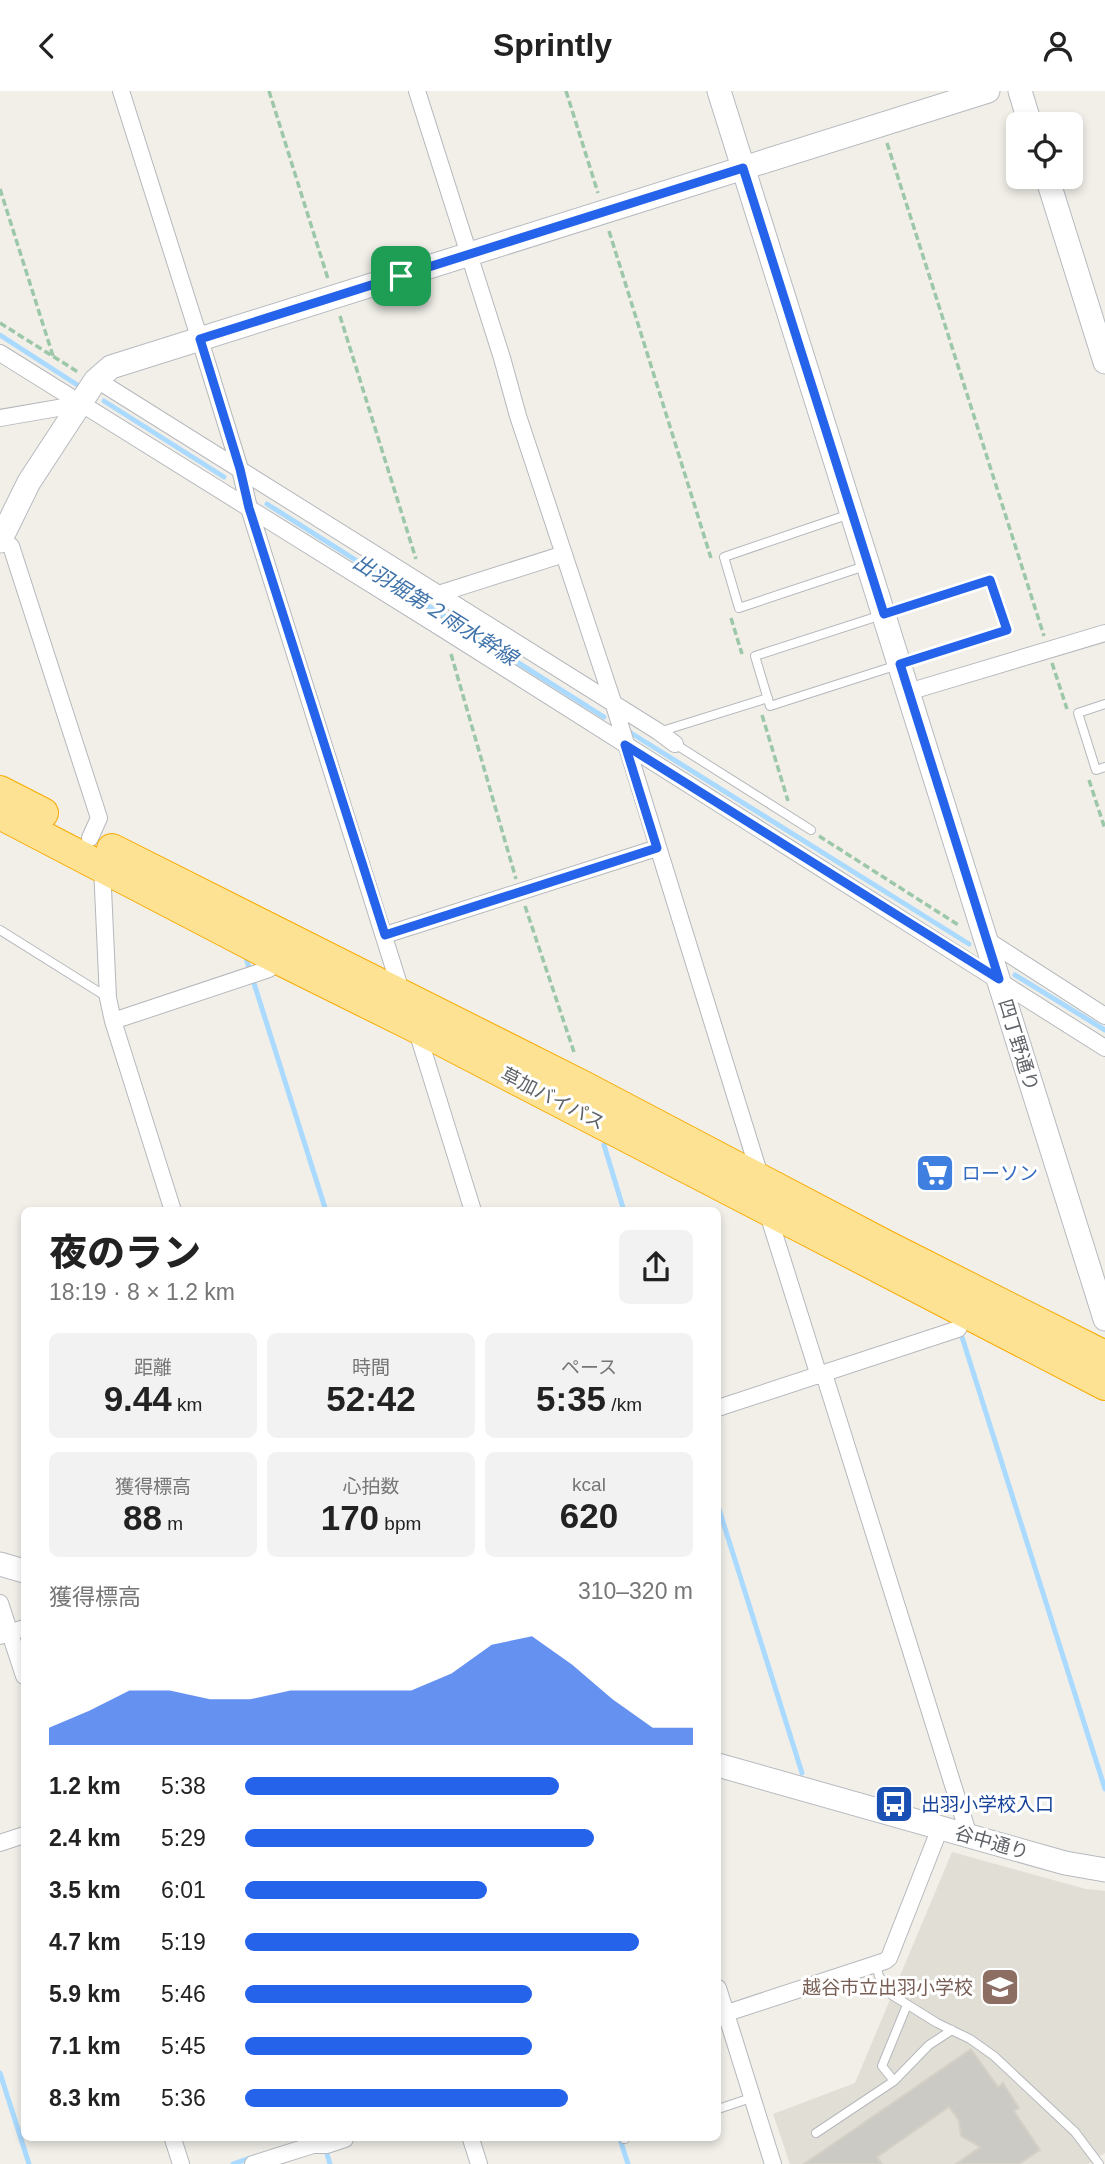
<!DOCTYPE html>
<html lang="ja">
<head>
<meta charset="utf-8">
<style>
  :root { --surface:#fff; --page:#f2f2f2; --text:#222; --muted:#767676; --accent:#2563eb }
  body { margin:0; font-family:Arial,"Noto Sans JP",sans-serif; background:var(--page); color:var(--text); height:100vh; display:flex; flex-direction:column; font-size:26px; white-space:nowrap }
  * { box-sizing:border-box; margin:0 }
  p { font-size:23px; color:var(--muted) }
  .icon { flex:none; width:38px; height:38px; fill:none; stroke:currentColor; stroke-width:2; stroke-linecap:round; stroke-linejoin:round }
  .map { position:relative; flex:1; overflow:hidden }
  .panel { position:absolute; left:21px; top:1116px; width:700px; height:934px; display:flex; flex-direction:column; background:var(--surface); border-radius:10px; box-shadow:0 4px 10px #0003 }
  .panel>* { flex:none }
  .buttons { position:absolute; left:1006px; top:21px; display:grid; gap:14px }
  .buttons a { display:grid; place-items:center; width:77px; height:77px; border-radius:10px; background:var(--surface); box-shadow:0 4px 10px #0003; font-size:35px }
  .pin { position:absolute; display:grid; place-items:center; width:60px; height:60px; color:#fff; margin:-30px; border-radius:14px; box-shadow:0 4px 10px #0006 }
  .round { display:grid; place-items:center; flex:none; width:74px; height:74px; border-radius:10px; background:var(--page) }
  .overview { display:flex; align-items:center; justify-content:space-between; height:119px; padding:0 28px }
  h1 { font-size:38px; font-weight:800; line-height:52px }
  .stats { display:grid; grid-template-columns:repeat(3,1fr); gap:10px; height:119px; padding:7px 28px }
  .stats div { display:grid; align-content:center; border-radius:10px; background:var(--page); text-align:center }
  .stats b { font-size:35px; font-weight:800 }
  .stats small { font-size:19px; font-weight:400 }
  .stats p { font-size:19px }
  .chart { height:196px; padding:14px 28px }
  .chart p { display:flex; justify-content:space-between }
  .chart svg { width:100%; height:126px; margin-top:7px; fill:var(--accent); opacity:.7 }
  ul { padding:0 28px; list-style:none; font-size:23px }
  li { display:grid; grid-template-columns:112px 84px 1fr; align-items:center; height:52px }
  li i { height:18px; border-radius:9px; background:var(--accent) }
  header { display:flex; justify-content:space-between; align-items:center; height:91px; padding:0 28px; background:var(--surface); font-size:32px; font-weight:800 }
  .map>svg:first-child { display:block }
  .education { fill:#e1ded6 }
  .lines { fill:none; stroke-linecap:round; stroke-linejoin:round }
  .stream { stroke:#aadaff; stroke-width:5 }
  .building { fill:#cccac5; stroke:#d6d1c6; stroke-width:2 }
  .lane-casing { stroke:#b5b8bc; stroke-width:10 }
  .street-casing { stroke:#b5b8bc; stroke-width:18 }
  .secondary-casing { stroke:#b6babf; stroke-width:25 }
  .highway-casing { stroke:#f9ab00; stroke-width:32 }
  .path { stroke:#9cc7a9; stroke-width:3.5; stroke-dasharray:7 3.5; stroke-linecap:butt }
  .lane { stroke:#fff; stroke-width:8 }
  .street { stroke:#fff; stroke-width:16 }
  .secondary { stroke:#fff; stroke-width:23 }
  .highway { stroke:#fde293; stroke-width:30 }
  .route-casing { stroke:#fff; stroke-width:14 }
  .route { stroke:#2563eb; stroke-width:9 }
  .labels { text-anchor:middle; stroke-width:6; stroke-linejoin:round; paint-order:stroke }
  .street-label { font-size:19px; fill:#5f6368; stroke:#fff }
  .shop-label { font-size:19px; fill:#366cbe; stroke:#fff; text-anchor:start }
  .transit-label { font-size:19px; fill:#164399; stroke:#fff; text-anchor:start }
  .education-label { font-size:19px; fill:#785e54; stroke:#fff; text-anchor:end }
  .water-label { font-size:21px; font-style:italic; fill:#4174aa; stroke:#fff }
</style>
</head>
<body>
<header><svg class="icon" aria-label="back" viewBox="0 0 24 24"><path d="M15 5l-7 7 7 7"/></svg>Sprintly<svg class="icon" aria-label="person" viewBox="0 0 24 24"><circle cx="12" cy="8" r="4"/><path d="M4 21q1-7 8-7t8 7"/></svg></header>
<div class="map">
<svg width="1105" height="2073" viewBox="0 0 1105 2073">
  <rect width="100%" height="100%" fill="#f1efe8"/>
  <path class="education" d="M952,1761L1086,1798L1105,1800V2062L1088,2073H790L773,2023L855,1992Z"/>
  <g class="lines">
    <path class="stream" d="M0,244L79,295
      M104,310L224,386
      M267,413L604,626
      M631,642L969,853
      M246,867L326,1120
      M1015,884L1105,939
      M604,1054L624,1120
      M962,1246L1105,1698
      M718,1415L802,1682
      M0,1982L29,2073
      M620,2048L628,2073
      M325,2056L330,2073
      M233,2073L250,2067"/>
  </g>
  <path class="building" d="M971,1958L998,1996L1003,1992L1019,2017L1014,2020L1040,2059L1019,2073H956L980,2056L961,2045L959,2030L949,2016L877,2066L882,2073H804Z"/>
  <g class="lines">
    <g class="lane-casing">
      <path id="lane" d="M850,423L724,466L739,517L865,475
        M990,489L1007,539L770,615L755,565Z
        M1105,613L1078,622L1096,679L1105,676
        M659,641L768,607
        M675,653L811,739
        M0,839L107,906
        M876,1873L879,1885L892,1904L937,1932L970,1948L994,1965L1075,2041L1099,2073
        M907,1914L882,1975L894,1990L929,1954L952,1939
        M718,2018L751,2007
        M816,2042L894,1990
        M624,2048H625"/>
    </g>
    <g class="street-casing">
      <path id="street" d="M121,0L200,249L240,378L249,417L402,903
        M417,0L502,267L518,325L614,614L761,1088
        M0,262L443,538L1105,957
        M97,289L659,641L675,653
        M0,327L81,313
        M0,449L11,455L99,727L90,747
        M438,503L564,463
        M908,601L1105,542
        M102,776L108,907L113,930L173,1120
        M385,844L657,757
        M987,849L1105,925
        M113,930L269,878L276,867
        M416,937L473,1120
        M767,1120L819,1285
        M824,1283L969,1745
        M718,1317L958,1238L966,1223
        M0,1512L24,1585
        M0,1545L24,1537
        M0,1752L24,1744
        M718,1897L773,2073
        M718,1925L885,1870L889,1867L940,1737
        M173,2048L181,2073
        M471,2048L479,2073
        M253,2073L313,2054H327L345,2048"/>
    </g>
    <g class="secondary-casing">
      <path id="secondary" d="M719,0L1105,1228
        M1020,0L1030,33
        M1047,86L1105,271
        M0,450L29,391L95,290L111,276L988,0
        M0,1473L24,1480
        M718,1674L1065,1772L1105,1779"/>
    </g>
    <g class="highway-casing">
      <path id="highway" d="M0,700L43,722
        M0,723L276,867L415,936L1105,1294
        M112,758L583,995L887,1155L1105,1265"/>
    </g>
    <path class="path" d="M269,0L328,188
      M566,0L598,102
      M887,52L1044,545
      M0,98L53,265
      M609,140L711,467
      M340,225L416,468
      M0,232L78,281
      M731,527L742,563
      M451,563L516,788
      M1052,572L1067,618
      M762,624L788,710
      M1089,689L1105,738
      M819,745L960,835
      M525,815L575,964"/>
    <use href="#lane" class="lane"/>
    <use href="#street" class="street"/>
    <use href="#secondary" class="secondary"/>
    <use href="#highway" class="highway"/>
  </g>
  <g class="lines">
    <g class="route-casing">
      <path id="route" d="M743,77L884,523L990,489L1007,539L900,573L999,888L625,654L657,757L385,844L249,417L240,378L200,248Z"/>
    </g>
    <use href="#route" class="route"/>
  </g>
  <defs>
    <g id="supermarket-square" transform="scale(2.0125)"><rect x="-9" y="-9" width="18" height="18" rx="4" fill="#3f7fe0" stroke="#fff"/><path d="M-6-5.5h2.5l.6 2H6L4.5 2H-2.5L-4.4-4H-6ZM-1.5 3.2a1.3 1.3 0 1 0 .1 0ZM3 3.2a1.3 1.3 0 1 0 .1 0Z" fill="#fff"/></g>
    <g id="bus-square" transform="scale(2.0125)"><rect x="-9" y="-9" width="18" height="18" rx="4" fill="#1a4fb4" stroke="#fff"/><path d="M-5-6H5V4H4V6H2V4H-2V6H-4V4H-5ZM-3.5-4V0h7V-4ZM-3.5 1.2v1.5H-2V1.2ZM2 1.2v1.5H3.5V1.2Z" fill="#fff"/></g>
    <g id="school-square" transform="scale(2.0125)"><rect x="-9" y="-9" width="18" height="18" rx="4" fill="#8d6e63" stroke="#fff"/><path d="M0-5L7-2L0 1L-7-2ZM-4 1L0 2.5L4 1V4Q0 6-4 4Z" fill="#fff"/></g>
  </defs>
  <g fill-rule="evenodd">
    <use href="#supermarket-square" x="935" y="1082"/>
    <use href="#bus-square" x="894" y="1713"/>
    <use href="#school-square" x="1000" y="1896"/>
  </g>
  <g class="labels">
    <g class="street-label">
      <text transform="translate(1019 954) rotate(73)" y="7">四丁野通り</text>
      <text transform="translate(553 1007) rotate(27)" y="7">草加バイパス</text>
      <text transform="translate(992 1751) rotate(16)" y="7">谷中通り</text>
    </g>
    <g class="shop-label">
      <text x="962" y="1089">ローソン</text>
    </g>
    <g class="transit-label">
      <text x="921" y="1720">出羽小学校入口</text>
    </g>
    <g class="education-label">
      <text x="973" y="1903">越谷市立出羽小学校</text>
    </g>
    <g class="water-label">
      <text transform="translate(435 519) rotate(32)" y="7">出羽堀第２雨水幹線</text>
    </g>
  </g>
</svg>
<div class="buttons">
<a><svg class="icon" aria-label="locate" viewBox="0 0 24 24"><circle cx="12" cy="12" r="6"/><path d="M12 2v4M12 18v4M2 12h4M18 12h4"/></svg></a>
</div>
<div class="pin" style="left:401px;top:185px;background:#1e9e55"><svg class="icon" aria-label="arrive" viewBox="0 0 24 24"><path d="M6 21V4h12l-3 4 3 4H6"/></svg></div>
<section class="panel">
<div class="overview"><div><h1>夜のラン</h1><p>18:19 · 8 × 1.2 km</p></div><a class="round"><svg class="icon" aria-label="share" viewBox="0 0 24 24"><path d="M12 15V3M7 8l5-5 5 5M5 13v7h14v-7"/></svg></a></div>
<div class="stats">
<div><p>距離</p><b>9.44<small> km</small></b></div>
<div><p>時間</p><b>52:42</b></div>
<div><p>ペース</p><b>5:35<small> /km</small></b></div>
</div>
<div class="stats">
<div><p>獲得標高</p><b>88<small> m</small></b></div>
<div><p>心拍数</p><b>170<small> bpm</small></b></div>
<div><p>kcal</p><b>620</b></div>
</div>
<div class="chart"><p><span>獲得標高</span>310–320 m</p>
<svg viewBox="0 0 160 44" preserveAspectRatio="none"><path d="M0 44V38L10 32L20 25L30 25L40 28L50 28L60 25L70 25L80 25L90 25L100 19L110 9L120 6L130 16L140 28L150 38L160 38V44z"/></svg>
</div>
<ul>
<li><b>1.2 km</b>5:38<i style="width:70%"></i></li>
<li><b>2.4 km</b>5:29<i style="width:78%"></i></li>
<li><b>3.5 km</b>6:01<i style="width:54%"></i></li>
<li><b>4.7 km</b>5:19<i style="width:88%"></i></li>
<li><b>5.9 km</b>5:46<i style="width:64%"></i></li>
<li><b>7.1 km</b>5:45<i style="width:64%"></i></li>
<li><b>8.3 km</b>5:36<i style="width:72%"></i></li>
</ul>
</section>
</div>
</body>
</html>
